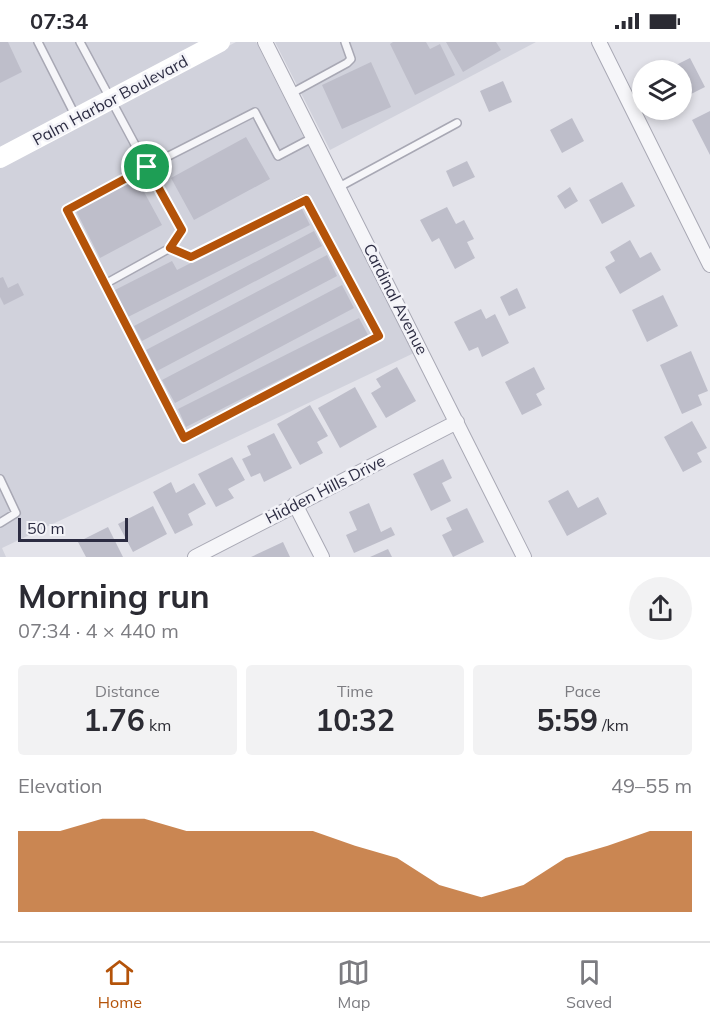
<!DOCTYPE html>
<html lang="en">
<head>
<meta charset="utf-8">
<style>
  :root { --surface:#fff; --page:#f2f2f3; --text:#2b2b33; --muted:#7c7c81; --line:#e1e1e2; --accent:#b45309 }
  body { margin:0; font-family:Mulish,sans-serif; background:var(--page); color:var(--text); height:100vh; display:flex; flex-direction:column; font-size:22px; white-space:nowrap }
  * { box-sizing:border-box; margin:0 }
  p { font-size:20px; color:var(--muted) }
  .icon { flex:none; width:33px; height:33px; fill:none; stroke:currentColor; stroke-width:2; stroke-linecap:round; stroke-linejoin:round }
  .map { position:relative; height:515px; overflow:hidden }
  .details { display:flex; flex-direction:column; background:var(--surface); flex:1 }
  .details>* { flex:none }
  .buttons { position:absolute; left:632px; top:18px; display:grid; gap:12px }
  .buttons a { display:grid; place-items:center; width:60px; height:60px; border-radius:50%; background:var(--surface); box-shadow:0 3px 9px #0003; font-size:30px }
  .scale { position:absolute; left:18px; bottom:15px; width:110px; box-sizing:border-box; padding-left:6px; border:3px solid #2c2c42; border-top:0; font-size:16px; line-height:21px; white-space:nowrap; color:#2c2c42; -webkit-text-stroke:4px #f3f3f8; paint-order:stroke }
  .pin { position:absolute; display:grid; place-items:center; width:51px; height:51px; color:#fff; margin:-26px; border:3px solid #fff; border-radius:50%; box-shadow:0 2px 6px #0007 }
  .round { display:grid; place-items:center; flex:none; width:63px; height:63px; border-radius:32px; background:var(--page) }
  .head { display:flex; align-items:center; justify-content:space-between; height:102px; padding:0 18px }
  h1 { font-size:33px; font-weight:700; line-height:45px }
  .stats { display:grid; grid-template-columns:repeat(3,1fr); gap:9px; height:102px; padding:6px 18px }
  .stats div { display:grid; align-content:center; border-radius:6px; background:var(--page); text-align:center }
  .stats b { font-size:30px; font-weight:700 }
  .stats small { font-size:16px; font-weight:400 }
  .stats p { font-size:16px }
  .chart { height:168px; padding:12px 18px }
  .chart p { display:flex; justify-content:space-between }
  .chart svg { width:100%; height:108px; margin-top:6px; fill:var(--accent); opacity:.7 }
  .status { display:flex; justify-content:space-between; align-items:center; height:42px; padding:0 30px; background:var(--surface); direction:ltr }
  .status svg { height:16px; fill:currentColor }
  .tabs { display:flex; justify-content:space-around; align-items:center; height:84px; border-top:2px solid var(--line); background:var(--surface); font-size:16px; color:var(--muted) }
  .tabs a { display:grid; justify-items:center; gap:3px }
  .tabs .current { color:var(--accent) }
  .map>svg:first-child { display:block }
  .built { fill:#d1d2dc }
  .building { fill:#bebeca }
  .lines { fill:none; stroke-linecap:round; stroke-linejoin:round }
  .service-casing { stroke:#a8a8b4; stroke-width:10 }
  .minor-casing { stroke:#a8a8b4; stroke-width:16 }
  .service { stroke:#f6f6f9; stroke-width:7 }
  .minor { stroke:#f6f6f9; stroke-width:14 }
  .secondary { stroke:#fff; stroke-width:20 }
  .route-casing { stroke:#fff; stroke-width:12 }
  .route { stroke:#b45309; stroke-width:8 }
  .labels { text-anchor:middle; stroke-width:5; stroke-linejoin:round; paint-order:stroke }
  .street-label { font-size:16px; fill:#2c2c42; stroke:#f3f3f8 }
</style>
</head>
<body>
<div class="status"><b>07:34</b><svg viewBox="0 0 49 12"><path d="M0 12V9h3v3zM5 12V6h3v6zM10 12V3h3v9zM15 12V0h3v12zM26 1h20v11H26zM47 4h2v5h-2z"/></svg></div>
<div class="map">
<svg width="710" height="515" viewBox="0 0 710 515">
  <rect width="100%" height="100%" fill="#e3e3ea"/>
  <path class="built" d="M0,0H203L0,107Z
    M236,0H256L414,311L2,506L6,515H0V124Z
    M275,0H536L330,108Z"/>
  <path class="building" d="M0,0H8L22,30L0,41Z
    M393,0H426L430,7L440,2L455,33L415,53L390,2Z
    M446,0H496L501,8L463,30Z
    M690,16L705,45L681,57V28H666Z
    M371,20L391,65L342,87L322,43Z
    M503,39L512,60L489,70L480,49Z
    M710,69V113L692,78Z
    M572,76L584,99L562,111L550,88Z
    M246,95L270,137L194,178L171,136Z
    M467,119L475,135L453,145L446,129Z
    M137,137L162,183L100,216L76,169Z
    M622,140L635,164L602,182L589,158Z
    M570,145L578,159L565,167L557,154Z
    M301,165L310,183L128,275L115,248L172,219L177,228Z
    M447,165L456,182L464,178L474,197L467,200L475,216L455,227L439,196L432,200L420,178Z
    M314,189L322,204L142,299L134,284Z
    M630,198L640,216L651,210L661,228L620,252L605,225L615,219L610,210Z
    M327,213L337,234L157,329L146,308Z
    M3,235L8,246L18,241L24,253L4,263L0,255V236Z
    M342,243L354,266L175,361L162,338Z
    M517,246L526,266L509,274L500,255Z
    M663,253L678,284L647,300L632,268Z
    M481,267L486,277L495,272L509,301L482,315L478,305L469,309L454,280Z
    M359,276L368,293L186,385L178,367Z
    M691,309L708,349L698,353L702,363L682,372L660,323Z
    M397,325L416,359L386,376L371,351L381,345L376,337Z
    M534,325L545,347L536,352L542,363L522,373L505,340Z
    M355,345L377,385L340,406L318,366Z
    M310,363L328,394L317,400L323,411L300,423L277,382Z
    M692,379L707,406L697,411L702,420L683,430L664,395Z
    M274,391L292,426L264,440L260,431L251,435L242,417L251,413L247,404Z
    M232,415L245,438L228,447L234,456L216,465L198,432Z
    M443,417L452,436L442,441L451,459L431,469L413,432Z
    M171,440L176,451L194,441L206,462L188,472L193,483L175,492L153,450Z
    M568,448L578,466L598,455L607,472L567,494L548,459Z
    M369,461L381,490L391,485L395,493L354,511L346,493L357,488L349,470Z
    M153,464L167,492L133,510L118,482Z
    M467,466L484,500L453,515L442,493L452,488L446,476Z
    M108,485L123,515H86L78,500Z
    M283,500L290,515H251Z
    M388,507L392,515H370Z"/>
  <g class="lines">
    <g class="service-casing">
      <path id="service" d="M38,0L75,73
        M80,0L147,125L255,70L278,114L314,95
        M292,51L347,21L351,17L345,0
        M339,145L457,81
        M105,242L170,206L182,188L147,125L67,168L185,396L379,294L305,157L191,215L170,206
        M0,437L16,471L0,481"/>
    </g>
    <g class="minor-casing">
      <path id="minor" d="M265,0L524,515
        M599,0L710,223
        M295,462L322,515
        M195,515L457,380"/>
    </g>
    <use href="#service" class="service"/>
    <use href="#minor" class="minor"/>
    <path class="secondary" d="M0,116L220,0"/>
  </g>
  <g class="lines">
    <g class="route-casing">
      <path id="route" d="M147,125L182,188L170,206L191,215L306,158L379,294L184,396L67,168Z"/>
    </g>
    <use href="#route" class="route"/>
  </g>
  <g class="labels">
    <g class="street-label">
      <text transform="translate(110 58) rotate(-28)" y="6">Palm Harbor Boulevard</text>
      <text transform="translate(396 257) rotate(63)" y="6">Cardinal Avenue</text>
      <text transform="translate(325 447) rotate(-27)" y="6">Hidden Hills Drive</text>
    </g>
  </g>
</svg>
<div class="buttons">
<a><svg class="icon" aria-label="layers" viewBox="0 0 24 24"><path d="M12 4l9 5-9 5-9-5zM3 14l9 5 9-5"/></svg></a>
</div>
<div class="scale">50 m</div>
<div class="pin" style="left:147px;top:125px;background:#1e9e55"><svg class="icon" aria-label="arrive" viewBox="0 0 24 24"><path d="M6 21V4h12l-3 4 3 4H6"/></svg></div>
</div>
<section class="details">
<div class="head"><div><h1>Morning run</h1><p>07:34 · 4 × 440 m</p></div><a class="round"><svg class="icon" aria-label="share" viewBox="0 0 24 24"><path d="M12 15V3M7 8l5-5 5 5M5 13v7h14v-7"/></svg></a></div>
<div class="stats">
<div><p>Distance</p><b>1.76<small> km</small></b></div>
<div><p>Time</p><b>10:32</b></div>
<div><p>Pace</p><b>5:59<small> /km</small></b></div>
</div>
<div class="chart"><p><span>Elevation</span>49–55 m</p>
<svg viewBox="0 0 160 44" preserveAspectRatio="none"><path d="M0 44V11L10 11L20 6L30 6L40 11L50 11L60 11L70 11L80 17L90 22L100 33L110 38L120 33L130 22L140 17L150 11L160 11V44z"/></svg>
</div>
</section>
<nav class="tabs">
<a class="current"><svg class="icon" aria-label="home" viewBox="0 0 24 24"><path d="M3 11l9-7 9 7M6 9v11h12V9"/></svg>Home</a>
<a><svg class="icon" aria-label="map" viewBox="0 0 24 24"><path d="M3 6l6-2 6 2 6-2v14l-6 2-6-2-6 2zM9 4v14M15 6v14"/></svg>Map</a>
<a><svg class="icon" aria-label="saved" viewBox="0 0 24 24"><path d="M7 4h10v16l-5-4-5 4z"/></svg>Saved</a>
</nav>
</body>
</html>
